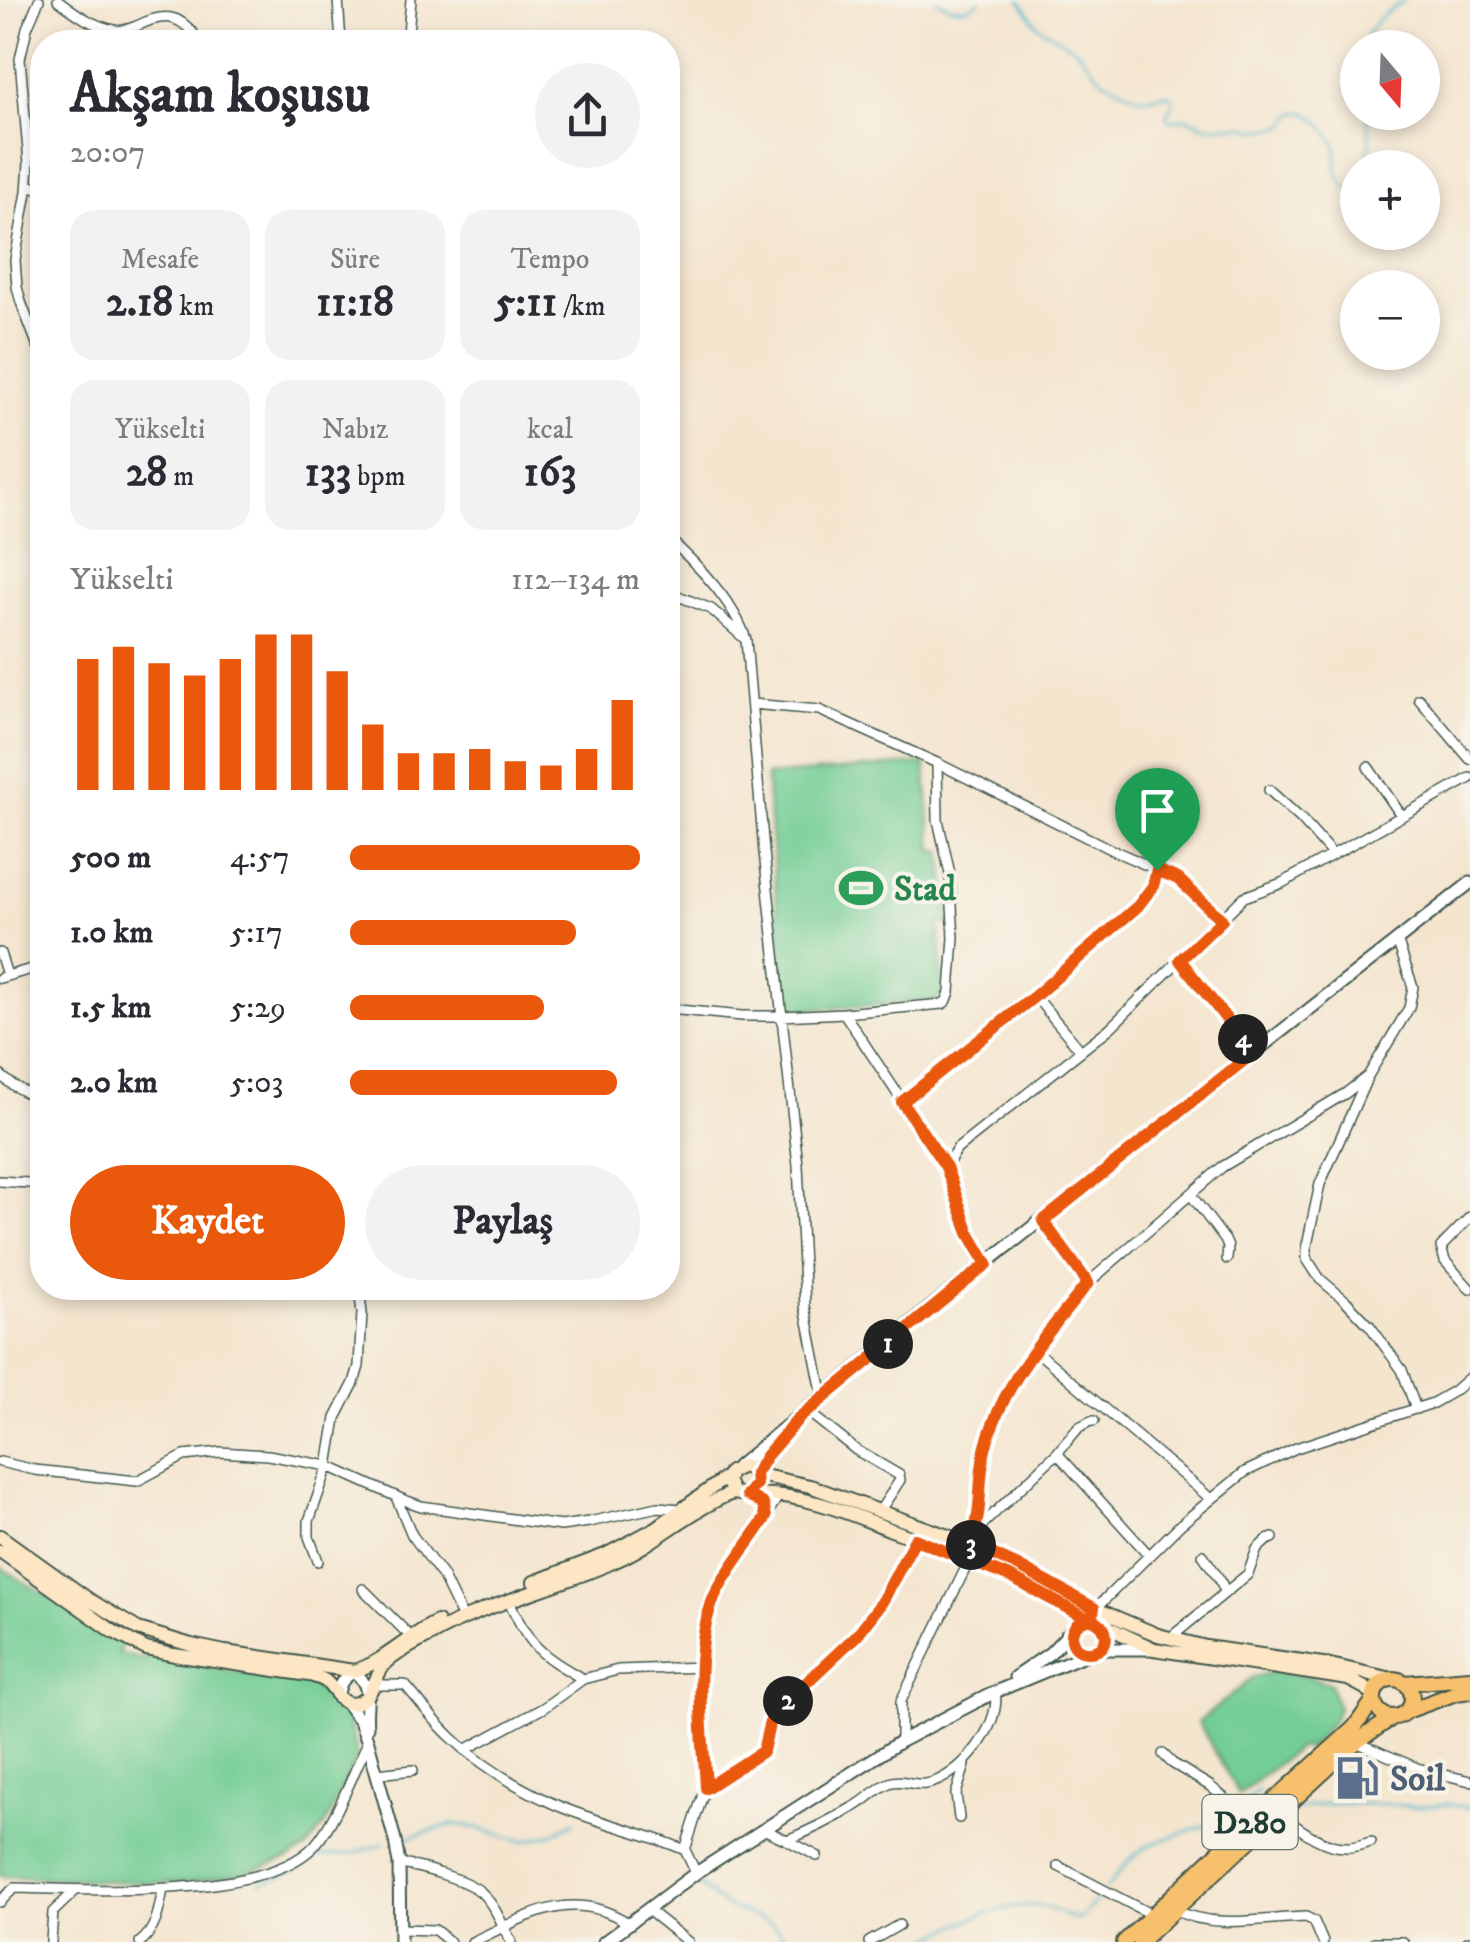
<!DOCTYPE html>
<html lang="tr">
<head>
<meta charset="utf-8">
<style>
  :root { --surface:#fff; --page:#f2f2f3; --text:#2b2b33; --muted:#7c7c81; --accent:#ea580c }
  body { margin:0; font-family:"IM FELL DW Pica",serif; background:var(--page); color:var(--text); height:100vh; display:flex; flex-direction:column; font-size:38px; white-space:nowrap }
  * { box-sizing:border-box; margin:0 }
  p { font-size:32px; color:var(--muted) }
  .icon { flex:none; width:55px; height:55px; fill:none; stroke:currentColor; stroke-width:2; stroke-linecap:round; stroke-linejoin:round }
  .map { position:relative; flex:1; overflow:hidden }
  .side { position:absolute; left:30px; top:30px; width:650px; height:1270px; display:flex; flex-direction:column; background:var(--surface); border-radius:40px; box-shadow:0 5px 15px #0003 }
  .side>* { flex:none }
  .needle { width:65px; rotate:161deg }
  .tools { position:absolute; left:1340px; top:30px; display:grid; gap:20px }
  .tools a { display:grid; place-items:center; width:100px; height:100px; border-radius:50%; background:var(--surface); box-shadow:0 5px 15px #0003; font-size:50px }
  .pin { position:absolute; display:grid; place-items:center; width:85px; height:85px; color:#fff; margin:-102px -42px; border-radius:50% 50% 50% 0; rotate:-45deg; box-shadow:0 0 10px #0007 }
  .pin .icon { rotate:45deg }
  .km { position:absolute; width:50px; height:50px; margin:-25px; border-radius:50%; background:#222; color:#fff; font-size:28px; line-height:50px; text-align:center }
  .round { display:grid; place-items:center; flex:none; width:105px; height:105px; border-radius:52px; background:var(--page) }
  .headline { display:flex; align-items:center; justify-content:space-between; height:170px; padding:0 40px }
  h1 { font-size:55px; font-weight:700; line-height:75px }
  .stats { display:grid; grid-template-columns:repeat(3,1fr); gap:15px; height:170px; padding:10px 40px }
  .stats div { display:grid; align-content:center; border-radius:25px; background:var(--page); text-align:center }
  .stats b { font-size:42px; font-weight:700 }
  .stats small { font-size:28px; font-weight:400 }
  .stats p { font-size:28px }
  .chart { height:280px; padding:20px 40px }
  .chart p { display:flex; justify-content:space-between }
  .chart svg { width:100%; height:180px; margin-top:10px; stroke:var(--accent); stroke-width:6 }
  .action { display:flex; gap:20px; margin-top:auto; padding:20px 40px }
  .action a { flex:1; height:115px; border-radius:60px; background:var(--accent); color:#fff; font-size:40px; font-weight:700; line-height:115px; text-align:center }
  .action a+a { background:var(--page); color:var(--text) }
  ul { padding:0 40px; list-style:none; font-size:32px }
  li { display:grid; grid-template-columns:160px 120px 1fr; align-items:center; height:75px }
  li i { height:25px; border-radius:12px; background:var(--accent) }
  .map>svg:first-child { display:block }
  .green { fill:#73cd95; stroke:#498564; stroke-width:2.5 }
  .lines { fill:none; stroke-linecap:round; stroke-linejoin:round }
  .stream { stroke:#52b9d0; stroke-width:2.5 }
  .minor-casing { stroke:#3f564b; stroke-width:12 }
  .tertiary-casing { stroke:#3f564b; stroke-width:15 }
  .secondary-casing { stroke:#3f564b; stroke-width:16 }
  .primary-casing { stroke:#3f564b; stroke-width:18 }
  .minor { stroke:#fff; stroke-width:9 }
  .tertiary { stroke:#fff; stroke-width:11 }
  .secondary { stroke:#fce6c4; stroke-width:12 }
  .primary { stroke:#f7c06c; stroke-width:14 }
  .route-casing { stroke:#fff; stroke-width:20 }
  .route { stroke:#ea580c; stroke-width:12 }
  .labels { text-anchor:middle; stroke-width:8; stroke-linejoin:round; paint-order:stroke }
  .shield { fill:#f7f3e8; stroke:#60746a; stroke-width:2.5 }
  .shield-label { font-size:32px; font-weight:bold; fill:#1f3d34 }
  .leisure-label { font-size:35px; font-weight:bold; fill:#27864d; stroke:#f7f3e8; text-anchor:start }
  .service-label { font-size:35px; font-weight:bold; fill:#4e5e75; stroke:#f7f3e8; text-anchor:start }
</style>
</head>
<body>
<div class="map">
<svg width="1470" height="1942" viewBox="0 0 1470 1942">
  <rect width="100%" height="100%" fill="#f7f3e8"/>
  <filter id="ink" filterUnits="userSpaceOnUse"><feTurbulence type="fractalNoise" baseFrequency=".01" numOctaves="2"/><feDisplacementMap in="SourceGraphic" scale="20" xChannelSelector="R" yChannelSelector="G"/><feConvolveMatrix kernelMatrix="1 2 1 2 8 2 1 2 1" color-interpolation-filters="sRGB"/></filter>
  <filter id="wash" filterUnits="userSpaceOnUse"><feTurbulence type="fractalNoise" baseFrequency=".0048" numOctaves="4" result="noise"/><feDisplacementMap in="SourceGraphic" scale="40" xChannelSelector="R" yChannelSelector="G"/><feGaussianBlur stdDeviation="2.25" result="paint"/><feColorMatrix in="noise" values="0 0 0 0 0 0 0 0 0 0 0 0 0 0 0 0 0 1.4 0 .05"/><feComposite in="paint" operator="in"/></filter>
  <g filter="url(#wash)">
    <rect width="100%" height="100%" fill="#f4e5cf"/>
    <path class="green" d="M925,763L933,851H942L950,924H939L943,994L935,1001L786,1011L766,776Z
      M0,1567L123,1642L118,1653L143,1660L149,1648L206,1667L313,1683L329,1701L348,1717L357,1756L326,1823L306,1849L289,1858L242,1874L190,1882L154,1883L0,1876Z
      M1273,1672L1307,1676L1330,1684L1338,1708L1333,1721L1308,1749L1299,1747L1239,1794L1198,1722L1254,1677Z"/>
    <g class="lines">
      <path class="stream" d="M937,0C951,9 968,13 980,0
        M1020,0L1037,25L1076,49L1102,79L1136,96L1146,98L1167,94L1172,97L1173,104L1166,115L1169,121L1185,118L1206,126H1242L1257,130L1285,126C1289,121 1291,115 1296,113C1310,107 1329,131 1334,142C1343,160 1328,168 1347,188L1358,186
        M1361,48C1369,24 1385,13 1405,0
        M1366,168L1370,143L1367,112
        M1240,1807L1259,1790
        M1294,1810L1323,1804H1385L1416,1807L1447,1804L1470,1808
        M407,1838L454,1824L473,1827L522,1841L550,1835L575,1822
        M261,1883L289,1873L319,1856L351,1854L384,1844
        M698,1884L724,1906L771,1923L791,1942
        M1107,1888C1116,1876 1126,1861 1138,1852C1168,1833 1205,1831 1234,1812
        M925,1942C954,1924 1010,1899 1044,1907C1058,1910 1067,1920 1081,1918L1102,1894"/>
    </g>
  </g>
  <g filter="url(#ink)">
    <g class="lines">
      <g class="minor-casing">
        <path id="minor" d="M39,0L27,28L20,59L29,163L27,192L15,260L17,287L21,302L42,357
          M58,0C75,13 94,27 115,30C124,32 131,28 139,25C167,11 182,16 200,42
          M338,0L341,42
          M402,42L408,33L411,0
          M28,184L42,191
          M668,538C695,562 736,604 746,640L764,852L798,1165L805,1306L823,1397
          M668,592L711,609L744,638
          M1419,699L1470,759
          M752,704L819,710L937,763L1112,850L1179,879L1221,919
          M1368,767L1401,815
          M1269,790L1301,819L1332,854
          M1397,940L1413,987L1409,1008L1368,1076L1320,1184L1307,1245V1259L1320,1279L1346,1301L1370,1326L1402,1370L1416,1409
          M0,953L7,975
          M1180,961L1253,1053
          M0,978L42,966
          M1035,996L1081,1051
          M668,1009L742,1016H781L844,1013L943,1004L947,1000L950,992L954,938L950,874L938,820L937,763
          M844,1013L946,1167
          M0,1075L14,1086L42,1101
          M903,1102L1035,996L1138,906L1153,886L1157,869L1160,833
          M0,1181L42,1184
          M1191,1195L1225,1240L1228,1247L1227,1259
          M1470,1217L1441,1247L1445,1261L1470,1289
          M1043,1221L1088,1283
          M987,1264L969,1233L946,1167L957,1149L1110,1028L1244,897L1282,883L1470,778
          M1035,1350L1211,1499
          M807,1411L856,1450L899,1475L900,1480L879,1512
          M1057,1453L1148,1554
          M0,1462L35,1470L137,1481L184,1456L220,1452L268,1455L328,1466L404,1500L421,1506L561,1526L589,1522L658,1507L681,1509
          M396,1497L412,1535L442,1575L460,1612
          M979,1528L1057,1453L1079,1427L1091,1421H1094
          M970,1544L977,1530L986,1446L1001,1406L1017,1374L1088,1283L1222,1167L1346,1093L1368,1076
          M1203,1555L1220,1580L1225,1591
          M318,1561L309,1537V1521L328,1466L336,1418L354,1383L359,1366L362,1313L359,1288
          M363,1589L410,1636
          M509,1600C528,1646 541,1655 583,1679L618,1670L702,1667
          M1093,1611L1181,1524L1245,1472L1296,1448L1433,1403L1454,1391L1470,1377
          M1170,1638L1248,1574L1257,1549L1267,1540L1273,1538
          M369,1685H405C420,1702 434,1721 451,1737C480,1765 517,1787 554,1804C596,1823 642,1831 685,1850
          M901,1741V1701L970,1559
          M1356,1742L1417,1768L1470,1781
          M465,1750L543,1708L583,1679
          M1163,1754L1172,1763L1210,1786L1251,1821
          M377,1774L413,1770
          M705,1788L763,1751L769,1725L774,1713L857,1635L882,1602L915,1539
          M1278,1813C1298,1827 1320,1847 1346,1847C1354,1848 1363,1844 1371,1842
          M959,1818L956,1794L965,1765
          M763,1829L787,1840C812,1830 835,1818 857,1805C868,1799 877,1788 889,1783C902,1778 913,1786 926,1784C960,1779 1002,1725 995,1692
          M787,1840L817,1856
          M399,1864C419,1866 468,1880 482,1893C495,1906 503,1926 511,1942
          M1058,1866L1152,1915
          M696,1873L685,1850L705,1788L701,1680L707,1616L717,1592L779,1495
          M0,1902L14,1888C85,1889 265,1901 315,1845C336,1821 353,1773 368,1742
          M648,1910L688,1942
          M1175,1910C1213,1930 1264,1918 1306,1917L1314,1921L1323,1942
          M400,1929L435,1930L450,1942
          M51,1942L53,1912L76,1890
          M140,1942C157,1929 159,1909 163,1889
          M472,1942C526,1917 571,1886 628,1923
          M869,1942L899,1925
          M1374,1942H1403
          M1467,1942L1470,1941"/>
      </g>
      <g class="tertiary-casing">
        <path id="tertiary" d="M738,1466L928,1309L1470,883
          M755,1474L779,1440
          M1072 1635a17 17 0 1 1 34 0a17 17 0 1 1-34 0Z
          M1099,1649H1154
          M1015,1677L1050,1653L1073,1629
          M338,1698C338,1684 343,1678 354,1671C375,1690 364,1702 367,1727
          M346,1703L360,1721L368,1742L395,1840L399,1864L400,1942
          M604,1942L696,1873L901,1741L995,1692L1089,1653"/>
      </g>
      <g class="secondary-casing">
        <path id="secondary" d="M755,1474L810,1486L970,1544L1018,1566L1094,1608L1158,1635L1206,1647L1330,1665L1392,1679
          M747,1495C796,1491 844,1511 889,1529C930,1544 971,1558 1011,1578C1036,1590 1061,1605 1086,1618
          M0,1536L88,1599L138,1629L191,1645L225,1652L354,1671C381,1664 409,1635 437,1622
          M0,1551L114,1632L146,1649L174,1655L309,1675C311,1675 322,1679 324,1680C336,1688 340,1710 359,1702C373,1696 375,1676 384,1665C395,1653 415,1644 429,1636C486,1603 553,1589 613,1562C653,1545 685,1514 725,1496L733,1493L747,1495L757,1484L752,1470L743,1466L730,1472L727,1481L733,1493
          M534,1582L605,1555L656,1528L728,1476
          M1101,1624L1154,1649L1348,1679L1365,1688L1374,1696"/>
      </g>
      <g class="primary-casing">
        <path id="primary" d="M1374 1698a19 19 0 1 1 38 0a19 19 0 1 1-38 0Z
          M1405,1683L1470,1678
          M1407,1711L1456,1693L1470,1691
          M1124,1942L1251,1821L1354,1728L1373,1701
          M1140,1942L1356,1742L1392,1718"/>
      </g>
      <use href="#minor" class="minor"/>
      <use href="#tertiary" class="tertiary"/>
      <use href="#secondary" class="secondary"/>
      <use href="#primary" class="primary"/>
    </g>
  </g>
  <g class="lines" filter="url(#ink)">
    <g class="route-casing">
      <path id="route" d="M1157,870L1153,886L1138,906L1035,996L902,1102L946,1167L969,1233L987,1264L799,1418L766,1456L755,1474L756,1484L747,1495L763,1504L766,1517C750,1543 728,1568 715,1595C691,1650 703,1729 706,1788L763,1751L769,1725L774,1713L857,1635L882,1602L915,1539L1012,1578L1086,1618C1112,1621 1112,1652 1089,1652C1066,1653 1065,1621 1092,1618L1094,1608L1018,1566L970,1544C984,1514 977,1478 986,1446C1003,1382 1048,1333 1088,1283L1043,1221L1253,1053L1180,960L1222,920L1178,879L1157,870"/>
    </g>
    <use href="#route" class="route"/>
  </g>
  <defs>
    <g id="stadium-bare" transform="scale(3.45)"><path d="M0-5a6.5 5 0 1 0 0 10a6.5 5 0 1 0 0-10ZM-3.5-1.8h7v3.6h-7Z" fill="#2e9e5b" stroke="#f7f3e8" stroke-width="2.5" paint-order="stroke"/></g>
    <g id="fuel-bare" transform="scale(3.45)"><path d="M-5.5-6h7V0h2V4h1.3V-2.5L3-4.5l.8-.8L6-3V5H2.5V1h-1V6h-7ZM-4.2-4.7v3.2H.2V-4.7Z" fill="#5c6f8a" stroke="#f7f3e8" stroke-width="2.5" paint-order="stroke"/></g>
  </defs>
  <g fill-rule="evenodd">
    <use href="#stadium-bare" x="861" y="888"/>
    <use href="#fuel-bare" x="1357" y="1778"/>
  </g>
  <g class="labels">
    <rect class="shield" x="1202.5" y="1795" width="95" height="54" rx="8"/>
    <g class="shield-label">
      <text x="1250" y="1833">D280</text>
    </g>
    <g class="leisure-label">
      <text x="894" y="900">Stad</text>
    </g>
    <g class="service-label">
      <text x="1390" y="1790">Soil</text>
    </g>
  </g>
</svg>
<div class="tools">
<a><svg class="needle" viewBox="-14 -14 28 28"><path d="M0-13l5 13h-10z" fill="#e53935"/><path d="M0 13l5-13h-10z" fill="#7c7c81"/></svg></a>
<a>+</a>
<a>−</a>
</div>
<div class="pin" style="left:1157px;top:870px;background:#1e9e55"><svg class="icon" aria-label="arrive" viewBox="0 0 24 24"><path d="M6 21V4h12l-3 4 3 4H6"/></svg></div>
<b class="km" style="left:888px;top:1344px">1</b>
<b class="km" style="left:788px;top:1701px">2</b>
<b class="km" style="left:971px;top:1545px">3</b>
<b class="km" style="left:1243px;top:1039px">4</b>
<section class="side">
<div class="headline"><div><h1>Akşam koşusu</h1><p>20:07</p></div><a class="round"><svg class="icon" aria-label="share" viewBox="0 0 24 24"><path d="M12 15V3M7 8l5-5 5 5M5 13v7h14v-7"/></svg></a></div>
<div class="stats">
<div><p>Mesafe</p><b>2.18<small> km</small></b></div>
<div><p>Süre</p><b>11:18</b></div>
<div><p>Tempo</p><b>5:11<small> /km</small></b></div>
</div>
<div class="stats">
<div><p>Yükselti</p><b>28<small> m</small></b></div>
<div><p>Nabız</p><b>133<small> bpm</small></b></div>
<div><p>kcal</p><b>163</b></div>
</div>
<div class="chart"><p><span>Yükselti</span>112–134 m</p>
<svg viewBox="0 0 160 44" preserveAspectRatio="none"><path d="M5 44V12M15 44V9M25 44V13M35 44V16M45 44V12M55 44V6M65 44V6M75 44V15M85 44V28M95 44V35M105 44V35M115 44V34M125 44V37M135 44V38M145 44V34M155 44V22"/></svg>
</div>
<ul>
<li><b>500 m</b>4:57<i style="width:100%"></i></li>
<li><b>1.0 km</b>5:17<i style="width:78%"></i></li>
<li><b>1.5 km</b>5:29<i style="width:67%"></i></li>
<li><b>2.0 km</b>5:03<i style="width:92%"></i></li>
</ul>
<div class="action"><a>Kaydet</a><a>Paylaş</a></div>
</section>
</div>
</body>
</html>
